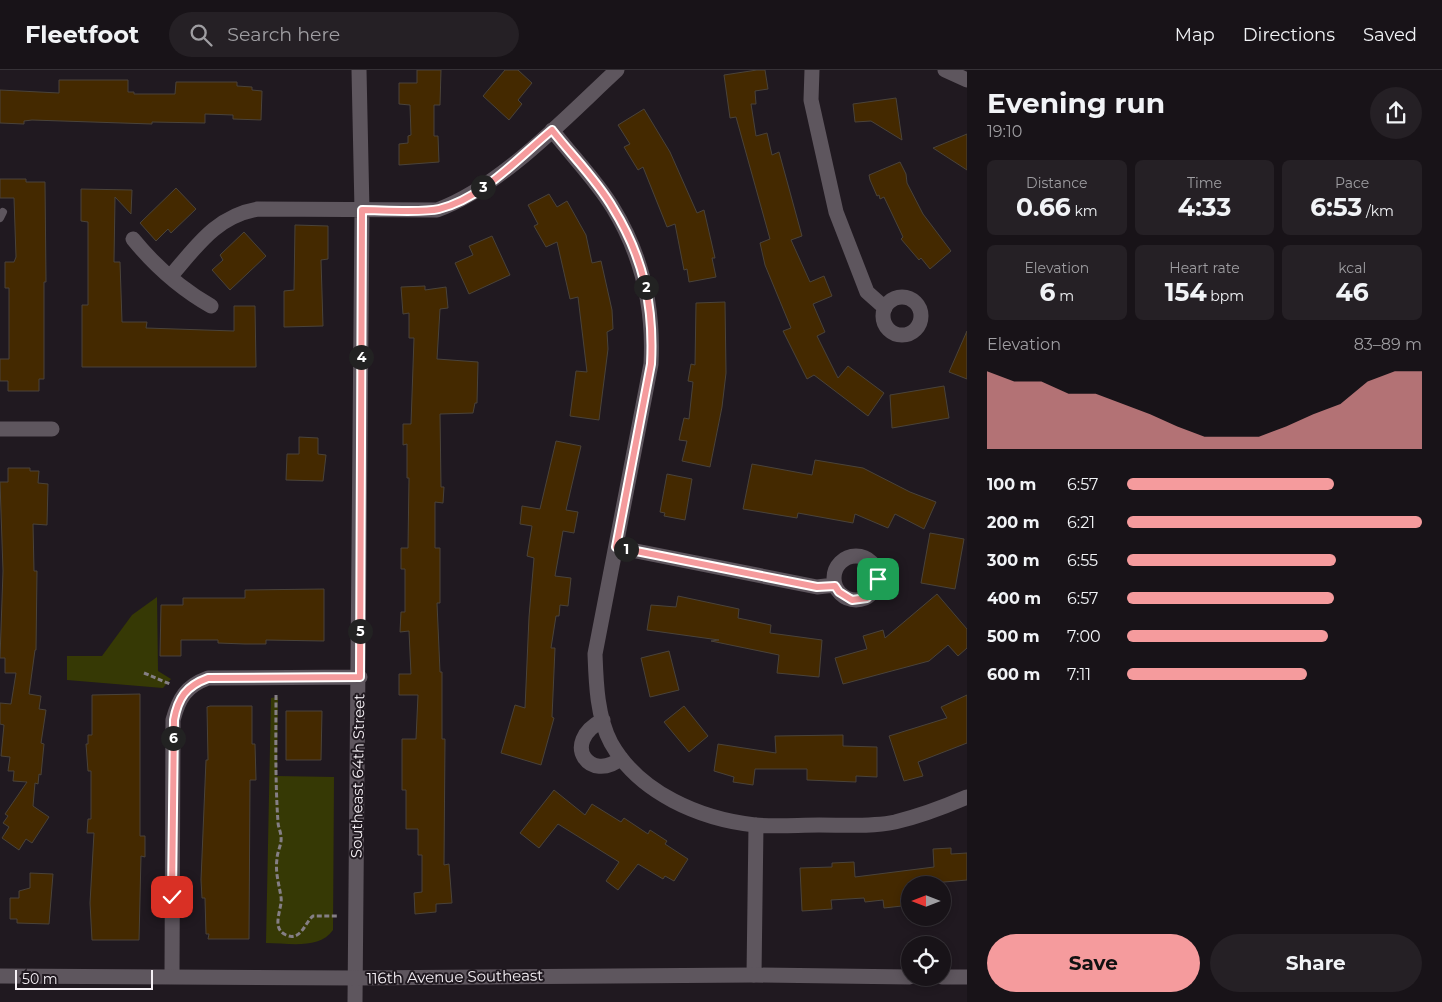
<!DOCTYPE html>
<html lang="en">
<head>
<meta charset="utf-8">
<style>
  :root { --surface:#181318; --page:#252025; --text:#f1f3f6; --muted:#9f9ea2; --line:#363237; --accent:#f59b9d }
  body { margin:0; font-family:Montserrat,sans-serif; background:var(--page); color:var(--text); height:100vh; display:flex; flex-direction:column; font-size:19px; white-space:nowrap }
  * { box-sizing:border-box; margin:0 }
  p { font-size:16px; color:var(--muted) }
  .icon { flex:none; width:28px; height:28px; fill:none; stroke:currentColor; stroke-width:2; stroke-linecap:round; stroke-linejoin:round }
  .map { position:relative; flex:1; overflow:hidden }
  .sheet { display:flex; flex-direction:column; background:var(--surface); width:475px }
  .sheet>* { flex:none }
  .needle { width:32px; rotate:270deg }
  .controls { position:absolute; left:901px; top:806px; display:grid; gap:10px }
  .controls a { display:grid; place-items:center; width:50px; height:50px; border-radius:50%; background:var(--surface); box-shadow:0 2px 8px #0003,0 0 0 1px var(--line); font-size:25px }
  .scale { position:absolute; left:15px; bottom:12px; width:138px; box-sizing:border-box; padding-left:5px; border:2px solid #f5f0f5; border-top:0; font-size:14px; line-height:18px; white-space:nowrap; color:#f5f0f5; -webkit-text-stroke:4px #201920; paint-order:stroke }
  .pin { position:absolute; display:grid; place-items:center; width:42px; height:42px; color:#fff; margin:-21px; border-radius:10px; box-shadow:0 2px 8px #0006 }
  .km { position:absolute; width:25px; height:25px; margin:-12px; border-radius:50%; background:#222; color:#fff; font-size:14px; line-height:25px; text-align:center }
  .round { display:grid; place-items:center; flex:none; width:52px; height:52px; border-radius:26px; background:var(--page) }
  .head { display:flex; align-items:center; justify-content:space-between; height:85px; padding:0 20px }
  h1 { font-size:28px; font-weight:700; line-height:38px }
  .figures { display:grid; grid-template-columns:repeat(3,1fr); gap:8px; height:85px; padding:5px 20px }
  .figures div { display:grid; align-content:center; border-radius:8px; background:var(--page); text-align:center }
  .figures b { font-size:25px; font-weight:700 }
  .figures small { font-size:14px; font-weight:400 }
  .figures p { font-size:14px }
  .chart { height:140px; padding:10px 20px }
  .chart p { display:flex; justify-content:space-between }
  .chart svg { width:100%; height:90px; margin-top:5px; fill:var(--accent); opacity:.7 }
  .primary-button { display:flex; gap:10px; margin-top:auto; padding:10px 20px }
  .primary-button a { flex:1; height:58px; border-radius:30px; background:var(--accent); color:#111; font-size:20px; font-weight:700; line-height:58px; text-align:center }
  .primary-button a+a { background:var(--page); color:var(--text) }
  ul { padding:0 20px; list-style:none; font-size:16px }
  li { display:grid; grid-template-columns:80px 60px 1fr; align-items:center; height:38px }
  li i { height:12px; border-radius:6px; background:var(--accent) }
  header { display:flex; align-items:center; gap:30px; box-sizing:border-box; height:70px; padding:0 25px; background:var(--surface); border-bottom:1px solid var(--line) }
  header strong { font-size:24px }
  nav { display:flex; gap:28px; margin-inline-start:auto; font-size:18px }
  .search { width:350px; height:45px; background:var(--page); display:flex; align-items:center; gap:12px; box-sizing:border-box; padding:0 18px; border-radius:28px; color:var(--muted); font-size:19px }
  main { display:flex; flex:1; min-height:0 }
  .map>svg:first-child { display:block }
  .green { fill:#363905 }
  .building { fill:#442900; stroke:#4a433a }
  .lines { fill:none; stroke-linecap:round; stroke-linejoin:round }
  .path { stroke:#857f85; stroke-width:3; stroke-dasharray:5 2.5; stroke-linecap:butt }
  .service { stroke:#5e565e; stroke-width:8 }
  .minor { stroke:#5e565e; stroke-width:15 }
  .tertiary { stroke:#5e565e; stroke-width:15 }
  .route-casing { stroke:#fff; stroke-width:10 }
  .route { stroke:#f59b9d; stroke-width:6 }
  .labels { text-anchor:middle; stroke-width:4; stroke-linejoin:round; paint-order:stroke }
  .street-label { font-size:15px; fill:#f5f0f5; stroke:#201920 }
</style>
</head>
<body>
<header>
<strong>Fleetfoot</strong>
<div class="search"><svg class="icon" aria-label="search" viewBox="0 0 24 24"><circle cx="10" cy="10" r="6"/><path d="M15 15l6 6"/></svg>Search here</div>
<nav><a>Map</a><a>Directions</a><a>Saved</a></nav>
</header>
<main>
<div class="map">
<svg width="967" height="932" viewBox="0 0 967 932">
  <rect width="100%" height="100%" fill="#201920"/>
  <path class="green" d="M157,527L158,601L171,609L163,618L67,610V586H102L132,545Z
    M278,627L277,706L334,707L333,860C319,880 288,873 266,873L271,628Z"/>
  <path class="building" d="M417,0H441L440,35H434V66H438L439,92L399,95V74L408,73V66L411,65L410,35L399,34V13H417Z
    M505,0H518L532,13L518,30L522,34L509,50L483,26Z
    M757,0H765L768,19L755,21L756,34H751L756,66L767,63L772,85L779,82L802,166L791,170L810,212L824,206L832,226L813,234L825,262L817,266L838,308L848,296L884,323L868,346L814,305L807,309L783,261L791,258L765,195L760,173L770,169L736,47L730,48L724,5Z
    M59,10H128V22H134V24H175L176,12H237V16L252,17V20L262,21L261,50L233,49V45L205,44V53L152,52V54L32,50L24,51V54L0,53V20L59,23Z
    M896,28L902,70L871,51L855,52L853,34Z
    M644,39L670,82L697,143L704,140L715,188H712L716,207L689,212L687,199L684,200L675,154L667,157L643,97L638,100L624,77L630,74L618,55Z
    M967,64V100L933,78Z
    M900,92L906,104L907,113L923,144L951,181L930,199L921,188L919,190L901,169L903,167L884,127L880,129L879,125L877,126L870,110L869,105Z
    M0,109H26V112H45L46,212H44V309H39V321H8V311H0V289H9V218H5V192H14L16,187L14,128H0Z
    M176,118L196,139L171,163L168,159L156,171L140,153Z
    M81,119L132,120L131,144L115,127L114,192H120L122,252H147L146,258L234,261V236H255L256,297H82V235H88V152L81,151Z
    M549,124L557,137L567,131L586,165L592,193L601,191L612,240L613,259L607,262L608,279L599,350L570,346L576,301L587,302L578,227L570,229L557,172L546,177L534,156L538,154L528,135Z
    M295,155L328,156V189L321,190L323,256L284,257V221L294,220Z
    M244,162L266,186L230,220L212,200L223,190L220,185Z
    M492,166L510,205L469,224L455,193L473,185L469,176Z
    M425,216V220L446,217L448,238L440,239L437,289L478,292L477,333H475L473,343L440,344L441,417H444L443,433L435,432V478H440V533H437L440,602H442V669H445L444,795L449,794L452,833L436,834V842L415,844L414,823L422,822V785H418V759H406V720H402V669H416L418,625H399V604H411L409,561L400,562L401,542H405V499H401V478H408L409,408H407V374L403,375V354H411L414,268H409V243L403,244L401,217Z
    M725,232L726,303L722,337L710,397L682,391L687,371L679,370L684,348L689,349L693,312L688,311L691,294L695,295L696,233Z
    M967,261V309L949,302Z
    M944,316L949,348L892,358L890,325Z
    M299,367L318,368V384L326,385L323,411L286,410L287,384H299Z
    M556,371L581,376L566,440L578,442L574,463L563,461L555,506L571,508L568,536L560,535L559,546H556L551,578H555L552,647L554,648L541,695L501,683L515,635L525,638L529,547L534,488L527,486L532,456L520,454L522,436L540,439Z
    M815,390L863,398L910,422L936,432L924,459L895,444L888,458L855,444L853,453L798,443L797,448L743,439L752,394L812,405Z
    M8,398H30V401H39L38,413L48,414L47,455L33,454L34,501H37L36,580H35L29,624L41,626L39,639L46,640L41,673L44,674L41,705L39,704L38,714L35,713L33,736L49,747L32,773L26,769L19,780L2,768L9,757L3,753L8,746L5,744L27,712L13,711L14,701H8L10,687L1,686L4,655L0,654V633L11,634L16,603H5V588H0L3,501L0,412H8Z
    M667,404L692,409L685,450L664,446L665,443L660,442Z
    M930,463L964,469L955,519L921,513Z
    M324,519V571L266,570V574H245L218,573V570H181V586H160L161,535H183V528H245V520Z
    M937,524L967,559V578L958,586L948,575L929,591L843,614L835,588L867,579L863,566L883,560L885,568Z
    M678,526L739,539L738,548L771,555L770,563L822,570L819,607L777,603L779,585L711,571L719,570L647,560L651,535L676,537Z
    M669,581L679,620L650,627L641,588Z
    M140,624V766H145V787L141,786L139,870H92L90,833L94,763H87L88,749H91V701H88L86,674H88V665H92V625Z
    M967,625V673L918,692L923,706L904,711L889,666L947,648L941,637Z
    M210,636H252V674H255L256,710H250L249,869H208L209,864H206L205,828H202L201,810L206,690H208L207,637Z
    M684,636L708,666L689,682L664,652Z
    M286,641H322L321,690H286Z
    M843,665V676L877,677V707L856,706V712L807,710V699H755L753,715L733,712L734,707L714,701L718,674L776,683L775,666Z
    M554,720L585,745L592,734L621,752L624,748L648,764L650,760L667,771L665,774L688,789L674,811L665,806L663,809L638,794L618,820L606,811L619,792L558,754L539,778L520,763Z
    M951,778V784L967,783V810L910,815V826L901,828L902,836L884,838L883,830L865,832L864,828L831,830L832,839L802,841L800,798L832,797V793L854,792L855,807L934,797L933,779Z
    M30,803L53,804L49,854L17,853V849H10V828H19V821L30,818Z"/>
  <g class="lines">
    <path class="path" d="M144,603L170,614
      M276,625C276,667 275,710 278,752C278,757 281,762 281,767C282,774 277,782 277,789C275,802 279,814 281,827C283,838 270,858 286,865C301,872 305,852 313,846H337"/>
    <path class="service" d="M0,148L3,142"/>
    <path class="minor" d="M812,0L811,30L836,142L867,222L885,238
      M945,0L967,10
      M552,60C572,86 597,111 613,138C643,187 654,238 651,294L595,584C596,612 597,647 611,673C639,723 700,749 755,755C776,757 798,755 819,755C844,755 871,757 895,752C920,746 944,737 967,727
      M133,169C155,196 181,219 211,236
      M170,207C196,177 216,146 258,139L437,140C501,117 567,46 617,0
      M883 246a19 19 0 1 1 38 0a19 19 0 1 1-38 0Z
      M0,359H52
      M616,477L817,517L835,515
      M834 508a22 22 0 1 1 44 0a22 22 0 1 1-44 0Z
      M603,650C559,673 591,714 621,688
      M754,905L756,755
      M172,906L173,650C179,628 186,616 208,608L360,607
      M355,932L362,140L359,0"/>
    <path class="tertiary" d="M0,906L356,908L754,905L910,907
      M942,907H967"/>
  </g>
  <g class="lines">
    <g class="route-casing">
      <path id="route" d="M172,827L174,650C178,628 186,616 208,608L360,607L362,140C381,140 422,143 439,139C483,128 518,88 552,60C572,86 597,110 613,138C644,188 654,237 651,294L616,477L817,517L835,516L839,522L852,530L867,528L876,516L878,509"/>
    </g>
    <use href="#route" class="route"/>
  </g>
  <g class="labels">
    <g class="street-label">
      <text transform="translate(358 706) rotate(-89)" y="5">Southeast 64th Street</text>
      <text transform="translate(455 907) rotate(-1)" y="5">116th Avenue Southeast</text>
    </g>
  </g>
</svg>
<div class="controls">
<a><svg class="needle" viewBox="-14 -14 28 28"><path d="M0-13l5 13h-10z" fill="#e53935"/><path d="M0 13l5-13h-10z" fill="#9f9ea2"/></svg></a>
<a><svg class="icon" aria-label="locate" viewBox="0 0 24 24"><circle cx="12" cy="12" r="6"/><path d="M12 2v4M12 18v4M2 12h4M18 12h4"/></svg></a>
</div>
<div class="scale">50 m</div>
<div class="pin" style="left:878px;top:509px;background:#1e9e55"><svg class="icon" aria-label="arrive" viewBox="0 0 24 24"><path d="M6 21V4h12l-3 4 3 4H6"/></svg></div>
<div class="pin" style="left:172px;top:827px;background:#d93025"><svg class="icon" aria-label="check" viewBox="0 0 24 24"><path d="M5 12l5 5 9-10"/></svg></div>
<b class="km" style="left:626px;top:479px">1</b>
<b class="km" style="left:646px;top:217px">2</b>
<b class="km" style="left:483px;top:117px">3</b>
<b class="km" style="left:361px;top:287px">4</b>
<b class="km" style="left:360px;top:561px">5</b>
<b class="km" style="left:173px;top:668px">6</b>
</div>
<section class="sheet">
<div class="head"><div><h1>Evening run</h1><p>19:10</p></div><a class="round"><svg class="icon" aria-label="share" viewBox="0 0 24 24"><path d="M12 15V3M7 8l5-5 5 5M5 13v7h14v-7"/></svg></a></div>
<div class="figures">
<div><p>Distance</p><b>0.66<small> km</small></b></div>
<div><p>Time</p><b>4:33</b></div>
<div><p>Pace</p><b>6:53<small> /km</small></b></div>
</div>
<div class="figures">
<div><p>Elevation</p><b>6<small> m</small></b></div>
<div><p>Heart rate</p><b>154<small> bpm</small></b></div>
<div><p>kcal</p><b>46</b></div>
</div>
<div class="chart"><p><span>Elevation</span>83–89 m</p>
<svg viewBox="0 0 160 44" preserveAspectRatio="none"><path d="M0 44V6L10 11L20 11L30 17L40 17L50 22L60 27L70 33L80 38L90 38L100 38L110 33L120 27L130 22L140 11L150 6L160 6V44z"/></svg>
</div>
<ul>
<li><b>100 m</b>6:57<i style="width:70%"></i></li>
<li><b>200 m</b>6:21<i style="width:100%"></i></li>
<li><b>300 m</b>6:55<i style="width:71%"></i></li>
<li><b>400 m</b>6:57<i style="width:70%"></i></li>
<li><b>500 m</b>7:00<i style="width:68%"></i></li>
<li><b>600 m</b>7:11<i style="width:61%"></i></li>
</ul>
<div class="primary-button"><a>Save</a><a>Share</a></div>
</section>
</main>
</body>
</html>
